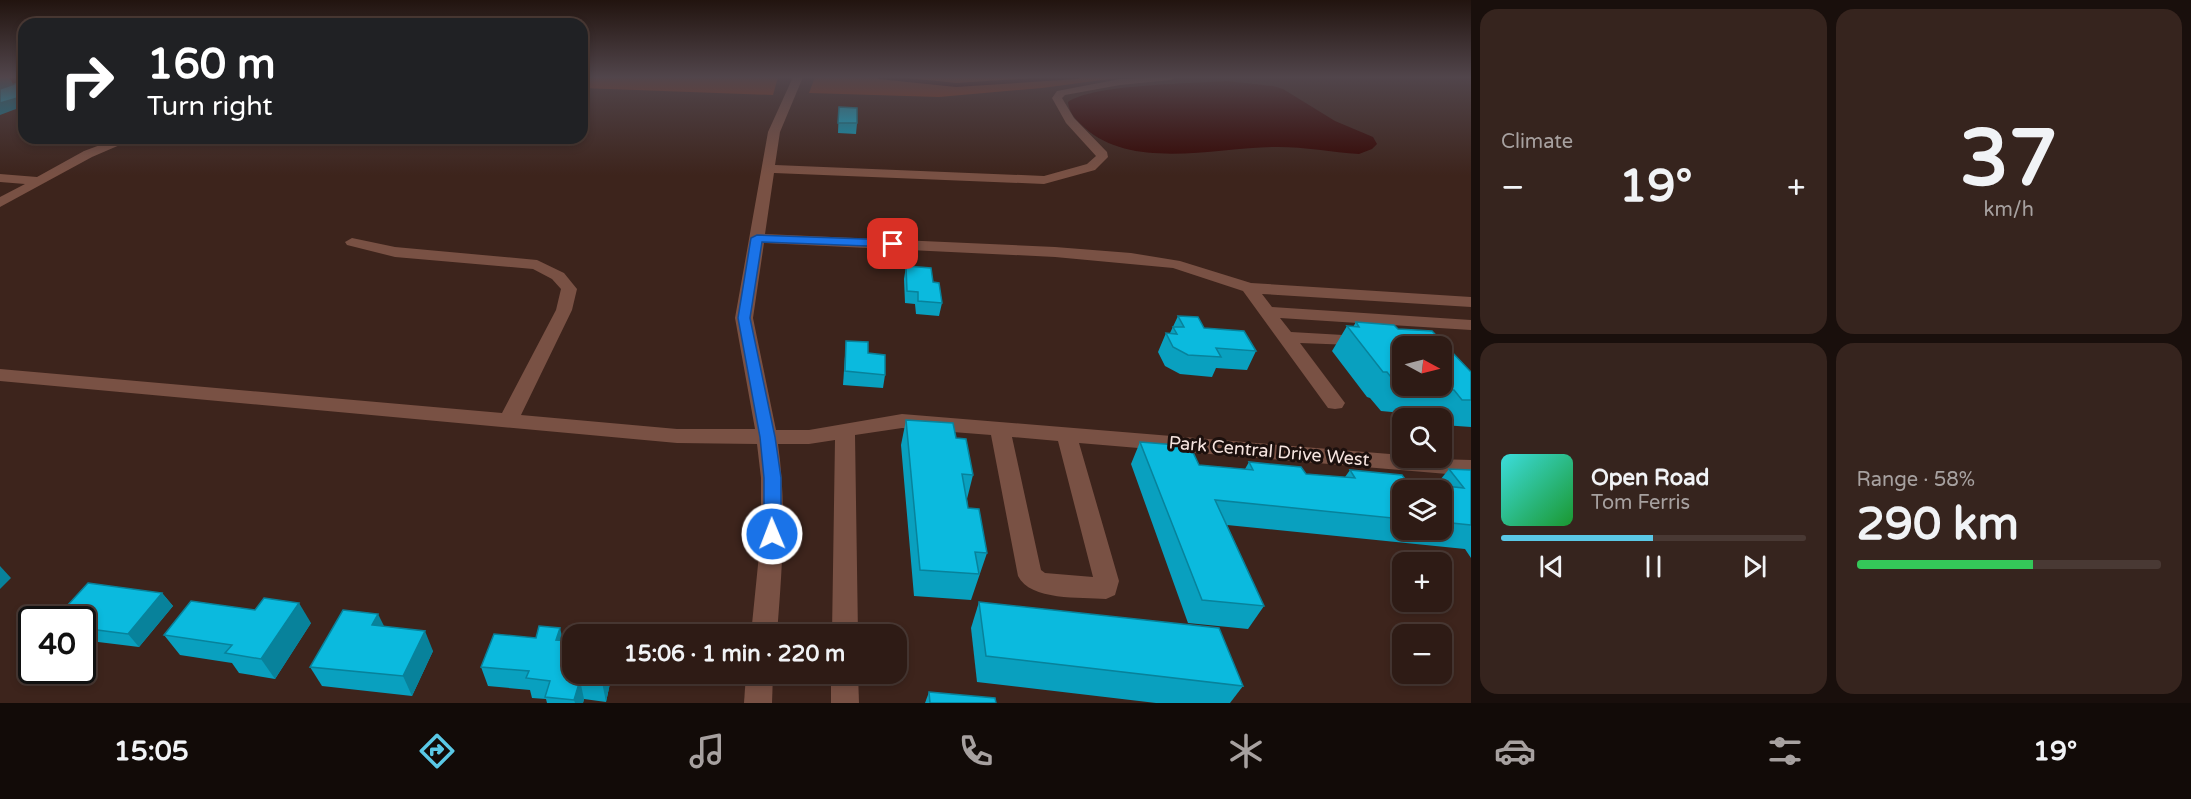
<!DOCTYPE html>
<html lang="en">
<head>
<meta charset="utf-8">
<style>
  body { margin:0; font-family:"Varela Round",sans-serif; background:#36241e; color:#f1f3f6; height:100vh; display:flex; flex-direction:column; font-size:22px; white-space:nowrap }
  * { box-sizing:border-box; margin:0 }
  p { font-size:20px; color:#a7a1a0 }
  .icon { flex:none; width:33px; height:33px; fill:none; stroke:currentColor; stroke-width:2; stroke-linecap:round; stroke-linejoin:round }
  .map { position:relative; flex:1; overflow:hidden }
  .side { display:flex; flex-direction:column; gap:9px; padding:9px; background:#190f0c; width:720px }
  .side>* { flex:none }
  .top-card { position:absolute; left:18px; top:18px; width:570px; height:126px; border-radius:18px; box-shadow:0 3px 9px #0003,0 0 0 2px #493934; background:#202124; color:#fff; overflow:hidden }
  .needle { width:39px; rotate:97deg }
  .controls { position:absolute; left:1392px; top:336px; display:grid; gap:12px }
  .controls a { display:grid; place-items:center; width:60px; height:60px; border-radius:12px; background:#2e1b15; box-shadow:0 3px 9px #0003,0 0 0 2px #493934; font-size:30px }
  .speed { position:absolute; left:18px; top:606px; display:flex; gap:12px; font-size:30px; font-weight:700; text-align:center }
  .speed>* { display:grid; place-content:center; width:78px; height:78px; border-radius:50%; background:#2e1b15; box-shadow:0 3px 9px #0003,0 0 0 2px #493934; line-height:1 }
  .speed .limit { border:3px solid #111; border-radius:9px; background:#fff; color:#111 }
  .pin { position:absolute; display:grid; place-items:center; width:51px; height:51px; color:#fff; margin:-26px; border-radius:12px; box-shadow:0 3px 9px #0006 }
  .me { position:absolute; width:66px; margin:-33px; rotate:359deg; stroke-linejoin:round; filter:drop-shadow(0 0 4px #0008) }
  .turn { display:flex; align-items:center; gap:21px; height:126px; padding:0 30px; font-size:27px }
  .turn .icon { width:78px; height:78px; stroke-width:2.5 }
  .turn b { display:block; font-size:42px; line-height:51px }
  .big { font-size:45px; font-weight:700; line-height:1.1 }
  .side .tile { flex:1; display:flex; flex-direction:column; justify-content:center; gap:9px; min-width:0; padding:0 21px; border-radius:18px; background:#36241e }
  .side .dial { align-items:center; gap:0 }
  .dial b { font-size:78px; line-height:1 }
  .song { display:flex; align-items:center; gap:18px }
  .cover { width:72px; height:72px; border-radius:9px; background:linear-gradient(135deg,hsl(180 70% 55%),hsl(130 70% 35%)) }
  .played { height:6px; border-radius:3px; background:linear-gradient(90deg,#5ac8e6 50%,#493934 50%) }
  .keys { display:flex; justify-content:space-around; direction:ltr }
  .heat { display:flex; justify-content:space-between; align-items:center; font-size:33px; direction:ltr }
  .charge { height:9px; border-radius:4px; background:linear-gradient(90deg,#34c759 58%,#493934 0) }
  .side .tiles { flex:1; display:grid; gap:9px; grid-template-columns:repeat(2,1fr) }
  .trip { position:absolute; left:562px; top:624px; width:345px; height:60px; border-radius:18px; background:#2e1b15; box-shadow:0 3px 9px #0003,0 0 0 2px #493934; font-weight:700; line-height:60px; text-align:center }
  .tabs { display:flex; height:96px; justify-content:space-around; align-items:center; background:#120b08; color:#a7a1a0 }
  .tabs .icon { width:42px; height:42px }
  .tabs .current { color:#5ac8e6 }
  .tabs b { font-size:27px; color:#f1f3f6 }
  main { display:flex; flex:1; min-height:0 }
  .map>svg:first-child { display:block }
  .forest { fill:#8c3213 }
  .water { fill:#330400 }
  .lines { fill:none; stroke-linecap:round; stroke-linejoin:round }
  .stream { stroke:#330400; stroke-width:4 }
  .minor { fill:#795144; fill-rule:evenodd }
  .wall { fill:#09a0bf; fill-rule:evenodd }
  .shaded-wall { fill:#08829b }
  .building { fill:#0bbade; stroke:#08829b; stroke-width:1.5; fill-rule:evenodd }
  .route { fill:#1a73e8; stroke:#114b97; stroke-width:1.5 }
  .labels { text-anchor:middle; stroke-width:6; stroke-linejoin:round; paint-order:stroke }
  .street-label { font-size:18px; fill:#f7e5e0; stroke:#1c100d }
</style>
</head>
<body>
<main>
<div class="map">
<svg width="1471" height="703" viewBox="0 0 1471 703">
  <rect width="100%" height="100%" fill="#3d241c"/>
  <g class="forest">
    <polygon points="582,77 778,77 773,95 582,88"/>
    <polygon points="815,77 1124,77 1042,88 939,97 809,93"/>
  </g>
  <path class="water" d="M1226 81 1273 86 1283 89 1335 121 1373 137 1377 144 1372 149 1359 154C1330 152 1300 146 1272 147 1215 148 1132 170 1085 128 1076 120 1069 113 1068 102 1094 84 1190 84 1226 81Z"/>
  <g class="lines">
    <polyline class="stream" points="879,77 956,85 1078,77"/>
    <g class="minor">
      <path d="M793 77H803L780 132 775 165 1044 176 1087 164 1096 156 1066 123 1052 98 1057 91 1120 79 1176 77 1171 80 1120 85 1065 95 1062 98 1074 118 1107 152 1108 157 1095 170 1044 184 774 173 765 234 1055 247 1131 253 1180 261 1251 283 1471 297V307L1262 294 1272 307 1471 320V330L1375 324 1381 342 1378 346 1300 343 1345 403 1342 408 1335 409 1328 408 1243 291 1173 268 1055 257 764 243 753 318 776 430H809L902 414 1402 455V458L1471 460V476L1079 443 1119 581 1115 595 1106 599C1081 597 1030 601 1018 576L991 435 902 428 855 435 858 634H832L835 440 809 444H778C787 508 782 570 777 634H751L761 535V478L757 444 677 443 0 381V369L502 413 556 310 561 289 552 279 533 269 395 257 347 245 345 242 352 238 395 247 537 260 564 273 577 289 572 310 521 415 677 429H755L735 318 768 132ZM1280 318 1358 323 1361 336 1291 332ZM1012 437 1058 441 1093 577 1045 573 1041 570Z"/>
      <polygon points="119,138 136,138 92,157 0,207 0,197 25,184 0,182 0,174 37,177 84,151"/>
      <polygon points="746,674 773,674 772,703 744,703"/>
      <polygon points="831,674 858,674 859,703 831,703"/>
    </g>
  </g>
  <g class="wall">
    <polygon points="839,107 857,123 856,134 838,133"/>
    <polygon points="906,266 933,282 942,303 939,316 916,314 915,304 905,303 904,279"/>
    <polygon points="1178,316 1256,351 1247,370 1216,368 1212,377 1180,374 1165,366 1158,352 1166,333 1170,333"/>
    <polygon points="1356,322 1398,329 1471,372 1471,427 1443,425 1442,424 1442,418 1437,418 1435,416 1381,411 1370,398 1367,397 1332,351 1347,326 1353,327"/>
    <polygon points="846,341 868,353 885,375 883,388 843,385"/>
    <polygon points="906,420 956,438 973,475 967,499 968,508 987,553 971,600 914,596 901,445"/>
    <path d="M1140 442 1199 465 1245 469 1249 462 1306 474 1345 477 1350 470 1407 482 1436 485 1449 469 1471 470V558L1465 549 1227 525 1264 606 1248 629 1188 623 1131 464ZM1402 490H1442V530H1402Z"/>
    <polygon points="162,593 173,606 139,647 90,641 82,633 82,620 57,620 56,618"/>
    <polygon points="979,602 1243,686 1230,703 1156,703 977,682 971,628"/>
    <polygon points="311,623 275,679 239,673 232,663 180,655 164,635"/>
    <polygon points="384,626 433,651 412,696 322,686 310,667"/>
    <polygon points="563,640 573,674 612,674 606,702 584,699 583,703 547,703 546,699 532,698 530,690 488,686 481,667"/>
    <polygon points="929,692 996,703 925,703"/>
  </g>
  <g class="shaded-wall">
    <polygon points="3,77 9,77 13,84 0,90 0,78"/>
    <polygon points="24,96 24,106 0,115 0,103"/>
    <polygon points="0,566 11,578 0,589"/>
    <polygon points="162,593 173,606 139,647 128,634"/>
    <polygon points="299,603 311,623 275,679 261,659"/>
    <polygon points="378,614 388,634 372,625"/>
    <polygon points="560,628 565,648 556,640"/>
    <polygon points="425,631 433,651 412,696 403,676"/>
    <polygon points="604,674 612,674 606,702 602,682"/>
    <polygon points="580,680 584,699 583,703 575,703 574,700"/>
  </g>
  <g class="building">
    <polygon points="21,77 24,77 24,96 0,103 0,89 20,82"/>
    <polygon points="839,107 857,108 857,123 838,123"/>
    <polygon points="906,266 931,268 933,282 939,283 942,303 918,301 918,292 907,291"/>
    <polygon points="1178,316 1198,317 1204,328 1244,331 1256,351 1216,348 1221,357 1188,355 1173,347 1166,333 1177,334 1173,327 1184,327"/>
    <path d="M1356 322 1394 325 1398 329 1432 331 1471 372V400H1462L1454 390 1398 386 1387 372H1383L1347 326 1359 327ZM1402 346H1442V386H1402Z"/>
    <polygon points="846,341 868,342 868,353 885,355 885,375 845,371"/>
    <polygon points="906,420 953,423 956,438 966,439 973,475 962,474 968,508 979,509 987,553 975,552 979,574 920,570"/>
    <polygon points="1140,442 1190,446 1199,465 1253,470 1249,462 1301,467 1306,474 1355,478 1350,470 1402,475 1407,482 1464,488 1449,469 1471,470 1471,525 1442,522 1442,490 1402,490 1402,519 1215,500 1264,606 1202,600"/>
    <polygon points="88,583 162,593 128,634 82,628 82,620 69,620 56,618"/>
    <polygon points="264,598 299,603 261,659 225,653 232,645 164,635 191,601 255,610"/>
    <polygon points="979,602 1219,628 1243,686 986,656"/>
    <polygon points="343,610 378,614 372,625 425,631 403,676 310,667"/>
    <polygon points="539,626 560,628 556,640 573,641 573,674 604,674 602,682 580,680 574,700 545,697 550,681 526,678 529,671 481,667 494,634 536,638"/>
    <polygon points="929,692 995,698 996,703 930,703"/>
  </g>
  <linearGradient id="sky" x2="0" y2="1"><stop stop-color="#22140f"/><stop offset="0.44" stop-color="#51454b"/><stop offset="1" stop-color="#51454b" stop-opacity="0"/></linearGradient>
  <rect width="1471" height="175" fill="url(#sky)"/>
  <polygon class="route" points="757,235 893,240 899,244 893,247 762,242 750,318 775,437 781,478 781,534 779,539 772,541 766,539 764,534 764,478 760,437 738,318 751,238"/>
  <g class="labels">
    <g class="street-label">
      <text transform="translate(1269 451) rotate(5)" y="6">Park Central Drive West</text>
    </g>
  </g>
</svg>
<div class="controls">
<a><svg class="needle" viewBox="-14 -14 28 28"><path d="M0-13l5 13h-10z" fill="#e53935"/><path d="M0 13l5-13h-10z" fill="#a7a1a0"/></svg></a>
<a><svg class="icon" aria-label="search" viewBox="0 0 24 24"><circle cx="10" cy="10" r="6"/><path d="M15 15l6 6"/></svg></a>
<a><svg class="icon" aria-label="layers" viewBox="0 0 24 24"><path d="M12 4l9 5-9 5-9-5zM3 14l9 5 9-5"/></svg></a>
<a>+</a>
<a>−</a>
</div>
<div class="speed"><div class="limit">40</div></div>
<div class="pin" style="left:893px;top:244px;background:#d93025"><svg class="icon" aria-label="arrive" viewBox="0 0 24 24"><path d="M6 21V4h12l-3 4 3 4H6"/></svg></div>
<svg class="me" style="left:772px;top:534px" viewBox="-20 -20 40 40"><circle r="17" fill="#1a73e8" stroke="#fff" stroke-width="3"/><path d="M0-11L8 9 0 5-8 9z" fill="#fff"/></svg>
<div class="trip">15:06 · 1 min · 220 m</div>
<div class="top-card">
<div class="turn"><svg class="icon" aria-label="right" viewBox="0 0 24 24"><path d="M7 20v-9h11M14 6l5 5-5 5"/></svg><div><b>160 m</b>Turn right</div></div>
</div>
</div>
<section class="side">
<div class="tiles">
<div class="tile"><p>Climate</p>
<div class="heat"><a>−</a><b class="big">19°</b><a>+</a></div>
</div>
<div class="tile dial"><b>37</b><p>km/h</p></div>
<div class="tile">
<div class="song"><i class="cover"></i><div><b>Open Road</b><p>Tom Ferris</p></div></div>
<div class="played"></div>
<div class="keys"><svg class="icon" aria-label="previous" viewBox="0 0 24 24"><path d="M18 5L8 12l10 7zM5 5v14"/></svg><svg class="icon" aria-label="pause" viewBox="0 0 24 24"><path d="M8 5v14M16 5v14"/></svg><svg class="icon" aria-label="next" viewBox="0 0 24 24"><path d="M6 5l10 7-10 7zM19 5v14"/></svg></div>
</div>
<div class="tile"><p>Range · 58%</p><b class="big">290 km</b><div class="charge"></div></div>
</div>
</section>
</main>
<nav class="tabs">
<b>15:05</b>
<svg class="icon current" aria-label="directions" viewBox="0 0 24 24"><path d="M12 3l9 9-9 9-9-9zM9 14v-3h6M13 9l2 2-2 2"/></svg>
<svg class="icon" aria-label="music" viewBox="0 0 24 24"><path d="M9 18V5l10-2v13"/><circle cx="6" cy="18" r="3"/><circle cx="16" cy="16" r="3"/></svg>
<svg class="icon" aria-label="phone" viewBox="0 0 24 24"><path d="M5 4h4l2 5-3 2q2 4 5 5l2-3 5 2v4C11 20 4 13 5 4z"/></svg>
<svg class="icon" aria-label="climate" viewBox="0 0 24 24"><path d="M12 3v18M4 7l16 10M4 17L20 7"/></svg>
<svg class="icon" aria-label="car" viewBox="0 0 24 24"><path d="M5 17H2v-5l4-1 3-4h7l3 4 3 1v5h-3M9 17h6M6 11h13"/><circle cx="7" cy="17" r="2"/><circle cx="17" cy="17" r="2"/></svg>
<svg class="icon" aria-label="filters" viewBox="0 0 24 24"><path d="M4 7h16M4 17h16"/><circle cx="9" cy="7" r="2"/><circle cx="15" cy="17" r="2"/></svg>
<b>19°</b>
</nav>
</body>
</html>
